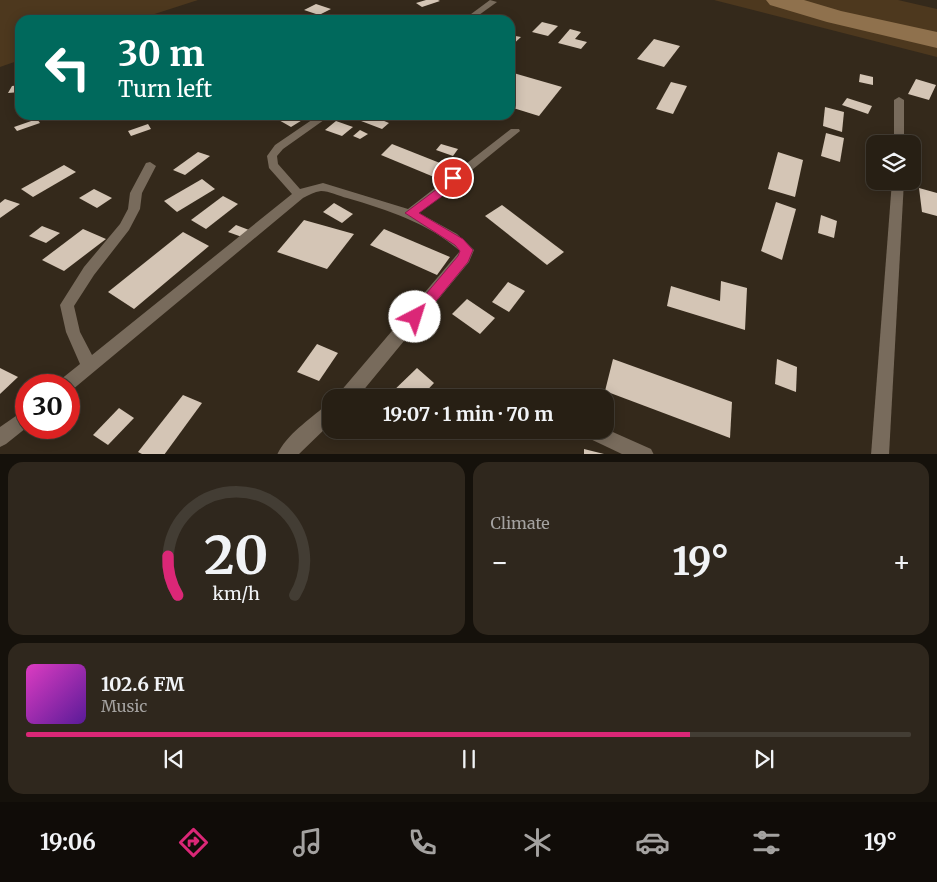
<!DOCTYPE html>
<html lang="en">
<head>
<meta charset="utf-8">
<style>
  body { margin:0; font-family:Merriweather,serif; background:#2f271d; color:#f1f3f6; height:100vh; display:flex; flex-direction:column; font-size:19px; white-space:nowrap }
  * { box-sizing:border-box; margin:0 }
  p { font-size:16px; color:#a4a2a0 }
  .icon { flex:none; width:28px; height:28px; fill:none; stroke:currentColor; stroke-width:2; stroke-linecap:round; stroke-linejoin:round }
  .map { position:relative; height:454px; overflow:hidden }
  .drawer { display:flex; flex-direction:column; gap:8px; padding:8px; background:#15110b; flex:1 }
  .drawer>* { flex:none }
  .guide { position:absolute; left:15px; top:15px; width:500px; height:105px; border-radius:15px; box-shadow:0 2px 12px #0003,0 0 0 1px #433d34; background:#00695c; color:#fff; overflow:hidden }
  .buttons { position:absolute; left:866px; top:135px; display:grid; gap:10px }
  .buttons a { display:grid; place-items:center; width:55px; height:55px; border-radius:10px; background:#271f14; box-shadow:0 2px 12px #0003,0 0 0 1px #433d34; font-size:25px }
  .speed { position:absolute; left:15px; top:374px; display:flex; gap:10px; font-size:25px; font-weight:700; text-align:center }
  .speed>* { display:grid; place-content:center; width:65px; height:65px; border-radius:50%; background:#271f14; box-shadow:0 2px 12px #0003,0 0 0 1px #433d34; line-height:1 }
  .speed .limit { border:8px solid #d22; background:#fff; color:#111 }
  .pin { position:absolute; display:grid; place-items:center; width:42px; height:42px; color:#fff; margin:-21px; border:2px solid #fff; border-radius:50%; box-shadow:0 1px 5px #0007 }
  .me { position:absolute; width:55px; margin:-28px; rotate:40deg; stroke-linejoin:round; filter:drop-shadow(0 0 4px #0008) }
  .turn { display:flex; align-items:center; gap:18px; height:105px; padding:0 20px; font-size:22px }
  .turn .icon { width:65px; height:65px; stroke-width:2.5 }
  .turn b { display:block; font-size:35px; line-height:42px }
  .big { font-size:38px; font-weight:700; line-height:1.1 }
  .drawer .card { flex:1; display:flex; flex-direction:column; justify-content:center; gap:8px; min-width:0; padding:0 18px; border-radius:15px; background:#2f271d }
  .drawer .dial { align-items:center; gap:0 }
  .dial svg { height:130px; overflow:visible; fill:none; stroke:#433d34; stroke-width:7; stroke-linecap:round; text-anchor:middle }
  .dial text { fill:#f1f3f6; stroke:none }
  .song { display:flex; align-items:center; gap:15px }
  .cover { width:60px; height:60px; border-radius:8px; background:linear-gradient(135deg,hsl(310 70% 55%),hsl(270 70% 35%)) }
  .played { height:5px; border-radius:2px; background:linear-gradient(90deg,#db2777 75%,#433d34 75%) }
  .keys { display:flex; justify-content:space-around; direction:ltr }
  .heat { display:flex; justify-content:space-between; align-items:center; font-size:28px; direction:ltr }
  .drawer .tiles { flex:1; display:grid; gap:8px; grid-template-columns:1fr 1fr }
  .card:last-child { grid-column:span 2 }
  .trip { position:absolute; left:322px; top:389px; width:292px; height:50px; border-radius:15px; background:#271f14; box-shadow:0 2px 12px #0003,0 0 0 1px #433d34; font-weight:700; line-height:50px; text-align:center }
  .menu { display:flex; height:80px; justify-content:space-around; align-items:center; background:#100c08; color:#a4a2a0 }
  .menu .icon { width:35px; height:35px }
  .menu .on { color:#db2777 }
  .menu b { font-size:22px; color:#f1f3f6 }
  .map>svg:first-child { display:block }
  .green { fill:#4d381e }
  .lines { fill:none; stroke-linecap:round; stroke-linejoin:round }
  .river { fill:#8f714d; fill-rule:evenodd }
  .building { fill:#d4c5b5 }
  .minor { fill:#786b5c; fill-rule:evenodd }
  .route { fill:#db2777; stroke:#8e194d }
</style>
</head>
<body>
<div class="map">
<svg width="937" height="455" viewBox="0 0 937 455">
  <rect width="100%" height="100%" fill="#34291b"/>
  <g class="green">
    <polygon points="0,0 198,0 136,20 20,20 20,60 0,67"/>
    <polygon points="714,0 898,0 937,9 937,57"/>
  </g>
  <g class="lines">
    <polygon class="river" points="766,0 804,0 841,11 937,32 937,48 827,22 770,5"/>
  </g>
  <g class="building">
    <polygon points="426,0 438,0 440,1 422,7 416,3"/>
    <polygon points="316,4 331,9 319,15 304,10"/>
    <polygon points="542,22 558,26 548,36 532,32"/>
    <polygon points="570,29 581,32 575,39 587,42 581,49 558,43"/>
    <polygon points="510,35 521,37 510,47"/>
    <polygon points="654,39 680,46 664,67 637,59"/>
    <polygon points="510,72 562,87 539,116 510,107"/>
    <polygon points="860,74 873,77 873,85 859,82"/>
    <polygon points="916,79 936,85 929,100 908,94"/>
    <polygon points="671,82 687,86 673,114 656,109"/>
    <polygon points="20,85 20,92 8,93 12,86"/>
    <polygon points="847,98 872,106 868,114 842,105"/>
    <polygon points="825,107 844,112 842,132 823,126"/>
    <polygon points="252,115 269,115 258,121 249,116"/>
    <polygon points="270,115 296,115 304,119 291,127"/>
    <polygon points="349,115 381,115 377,118 389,123 382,129 348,116"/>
    <polygon points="37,119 40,123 17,131 14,127"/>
    <polygon points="336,121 353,127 342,136 325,130"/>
    <polygon points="148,124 151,129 131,136 128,131"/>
    <polygon points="360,130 368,134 360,139 353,136"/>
    <polygon points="826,133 844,138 840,162 821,156"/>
    <polygon points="392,144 445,165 434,177 381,155"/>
    <polygon points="441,144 458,149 453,156 436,150"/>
    <polygon points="198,152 210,156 185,175 173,170"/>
    <polygon points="778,152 803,160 795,197 768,189"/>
    <polygon points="64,165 76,172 33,197 21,189"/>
    <polygon points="202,179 215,189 177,212 164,201"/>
    <polygon points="919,188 937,193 937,216 922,212"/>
    <polygon points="94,189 112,198 97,208 79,198"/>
    <polygon points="223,196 238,204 206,229 191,220"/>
    <polygon points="5,199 20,204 0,218 0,203"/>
    <polygon points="776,202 796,209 782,260 761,251"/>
    <polygon points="334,203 353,214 342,223 323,212"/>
    <polygon points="502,205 564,252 547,265 485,216"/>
    <polygon points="821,215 837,221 834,238 818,233"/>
    <polygon points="304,220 354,234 327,269 277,252"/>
    <polygon points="236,225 249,230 242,237 228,232"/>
    <polygon points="42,226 60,233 46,243 29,236"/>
    <polygon points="83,229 106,239 64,271 42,260"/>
    <polygon points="384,229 450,257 437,275 370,245"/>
    <polygon points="183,232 209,246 134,309 108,292"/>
    <polygon points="721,281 747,288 745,330 667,306 671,286 720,301"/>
    <polygon points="508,282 525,291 509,312 492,302"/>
    <polygon points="467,299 495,318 480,334 452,314"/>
    <polygon points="317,344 338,353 319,381 297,372"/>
    <polygon points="613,359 732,402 730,438 605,391"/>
    <polygon points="777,359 797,367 796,392 775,384"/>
    <polygon points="0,368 18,377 0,394"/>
    <polygon points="417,368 434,383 420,398 388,396"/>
    <polygon points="183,395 202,403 164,455 144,455 138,452"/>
    <polygon points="119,408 134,418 108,445 93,435"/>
    <polygon points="584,449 604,454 604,455 584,455"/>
  </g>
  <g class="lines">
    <g class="minor">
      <polygon points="490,0 497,2 472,20 463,20"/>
      <polygon points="899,97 904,100 904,144 894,144 894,100"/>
      <path d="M319 115H331L283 149 277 156 278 164 300 189 323 183 408 209 511 129H519L520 131 419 213 457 234 474 250 469 262 357 398H338L340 392 460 251C428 223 388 210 347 198 339 196 329 191 321 191 314 192 309 195 303 198L72 390 69 392V385H58L60 380 80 364 66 332 60 305 84 267 120 224 128 209 130 193 146 163 150 162 156 166 142 193 140 209 129 230 94 275 74 306 80 332 92 355 292 194 269 168 267 156 275 145Z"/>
      <polygon points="892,181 904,181 889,455 871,455"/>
      <path d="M331 404V423L298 455H277C286 435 309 420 325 406Z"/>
      <polygon points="26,409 26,428 6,444 0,447 0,427"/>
      <polygon points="606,429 651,449 654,455 624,455 584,436 581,430"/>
    </g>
  </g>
  <polygon class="route" points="453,175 458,178 445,194 419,213 463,239 473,250 468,262 420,321 415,323 410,321 408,317 410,313 458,256 460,251 455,245 405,213 437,189 449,176"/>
</svg>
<div class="buttons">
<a><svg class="icon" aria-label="layers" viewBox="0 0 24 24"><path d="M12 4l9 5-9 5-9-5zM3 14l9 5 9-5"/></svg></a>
</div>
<div class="speed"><div class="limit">30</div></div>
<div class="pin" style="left:453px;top:178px;background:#d93025"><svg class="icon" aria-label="arrive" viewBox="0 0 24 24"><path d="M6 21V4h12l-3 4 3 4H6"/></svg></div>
<svg class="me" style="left:415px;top:317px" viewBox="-20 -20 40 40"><circle r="19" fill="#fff"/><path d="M0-13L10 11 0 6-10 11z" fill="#db2777"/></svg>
<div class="trip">19:07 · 1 min · 70 m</div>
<div class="guide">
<div class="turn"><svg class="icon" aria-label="left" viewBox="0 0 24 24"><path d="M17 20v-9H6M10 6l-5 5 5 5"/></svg><div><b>30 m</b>Turn left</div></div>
</div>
</div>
<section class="drawer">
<div class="tiles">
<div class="card dial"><svg viewBox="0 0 100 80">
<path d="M14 69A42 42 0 1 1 86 69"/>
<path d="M14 69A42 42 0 0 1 8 45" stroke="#db2777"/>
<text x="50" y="56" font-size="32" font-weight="700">20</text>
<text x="50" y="72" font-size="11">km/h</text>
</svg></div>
<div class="card"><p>Climate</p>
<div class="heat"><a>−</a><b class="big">19°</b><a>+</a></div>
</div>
<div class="card">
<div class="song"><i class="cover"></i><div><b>102.6 FM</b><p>Music</p></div></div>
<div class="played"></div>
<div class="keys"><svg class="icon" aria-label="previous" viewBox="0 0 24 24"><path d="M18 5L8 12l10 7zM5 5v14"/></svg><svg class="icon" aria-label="pause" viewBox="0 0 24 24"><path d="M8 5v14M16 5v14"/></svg><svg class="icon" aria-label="next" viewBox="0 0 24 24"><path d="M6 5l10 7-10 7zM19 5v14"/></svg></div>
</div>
</div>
</section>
<nav class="menu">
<b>19:06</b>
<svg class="icon on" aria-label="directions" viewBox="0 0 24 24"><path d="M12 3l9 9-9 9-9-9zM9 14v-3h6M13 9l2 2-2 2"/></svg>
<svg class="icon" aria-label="music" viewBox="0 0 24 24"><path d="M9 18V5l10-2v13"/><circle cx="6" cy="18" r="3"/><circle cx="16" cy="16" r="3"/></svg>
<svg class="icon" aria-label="phone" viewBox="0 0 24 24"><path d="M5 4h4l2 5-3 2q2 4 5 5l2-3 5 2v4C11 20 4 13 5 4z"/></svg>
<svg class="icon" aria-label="climate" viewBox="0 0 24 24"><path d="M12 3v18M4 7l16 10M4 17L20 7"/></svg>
<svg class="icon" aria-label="car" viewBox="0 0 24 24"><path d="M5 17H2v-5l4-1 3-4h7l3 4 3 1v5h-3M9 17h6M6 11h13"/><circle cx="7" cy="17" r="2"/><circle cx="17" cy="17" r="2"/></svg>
<svg class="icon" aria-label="filters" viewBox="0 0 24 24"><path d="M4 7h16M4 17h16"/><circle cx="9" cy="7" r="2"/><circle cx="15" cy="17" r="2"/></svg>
<b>19°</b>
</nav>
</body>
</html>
